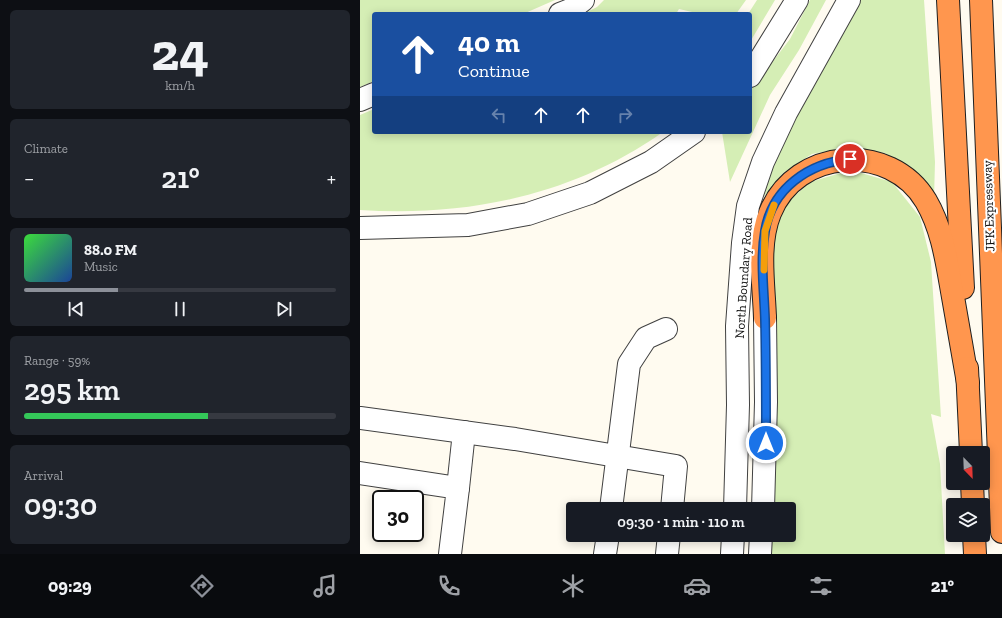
<!DOCTYPE html>
<html lang="en">
<head>
<meta charset="utf-8">
<style>
  body { margin:0; font-family:"Zilla Slab",serif; background:#20242c; color:#f1f3f6; height:100vh; display:flex; flex-direction:column; font-size:15px; white-space:nowrap }
  * { box-sizing:border-box; margin:0 }
  p { font-size:13px; color:#9ea1a6 }
  .icon { flex:none; width:22px; height:22px; fill:none; stroke:currentColor; stroke-width:2; stroke-linecap:round; stroke-linejoin:round }
  .map { position:relative; flex:1; overflow:hidden }
  .side { display:flex; flex-direction:column; gap:10px; padding:10px; background:#0d0f14; width:360px }
  .side>* { flex:none }
  .top-card { position:absolute; left:12px; top:12px; width:380px; height:122px; border-radius:4px; box-shadow:0 2px 10px #0003; background:#1a4fa0; color:#fff; overflow:hidden }
  .needle { width:26px; rotate:157deg }
  .controls { position:absolute; left:586px; top:446px; display:grid; gap:8px }
  .controls a { display:grid; place-items:center; width:44px; height:44px; border-radius:4px; background:#171b24; box-shadow:0 2px 10px #0003; font-size:20px }
  .speed { position:absolute; left:12px; top:490px; display:flex; gap:8px; font-size:20px; font-weight:700; text-align:center }
  .speed>* { display:grid; place-content:center; width:52px; height:52px; border-radius:50%; background:#171b24; box-shadow:0 2px 10px #0003; line-height:1 }
  .speed .limit { border:2px solid #111; border-radius:6px; background:#fff; color:#111 }
  .pin { position:absolute; display:grid; place-items:center; width:34px; height:34px; color:#fff; margin:-17px; border:2px solid #fff; border-radius:50%; box-shadow:0 1px 4px #0007 }
  .me { position:absolute; width:44px; margin:-22px; rotate:0deg; stroke-linejoin:round; filter:drop-shadow(0 0 3px #0008) }
  .turn { display:flex; align-items:center; gap:14px; height:84px; padding:0 20px; font-size:18px }
  .turn .icon { width:52px; height:52px; stroke-width:2.5 }
  .turn b { display:block; font-size:28px; line-height:34px }
  .lanes { display:flex; align-items:center; height:38px; padding:0 20px; background:#0003; justify-content:center; gap:20px; direction:ltr }
  .lanes .off { opacity:.35 }
  .big { font-size:30px; font-weight:600; line-height:1.1 }
  .side .tile { flex:1; display:flex; flex-direction:column; justify-content:center; gap:6px; min-width:0; padding:0 14px; border-radius:6px; background:#20242c }
  .side .dial { align-items:center; gap:0 }
  .dial b { font-size:52px; line-height:1 }
  .song { display:flex; align-items:center; gap:12px }
  .cover { width:48px; height:48px; border-radius:6px; background:linear-gradient(135deg,hsl(120 70% 55%),hsl(220 70% 35%)) }
  .played { height:4px; border-radius:2px; background:linear-gradient(90deg,#8c9099 30%,#363941 30%) }
  .keys { display:flex; justify-content:space-around; direction:ltr }
  .heat { display:flex; justify-content:space-between; align-items:center; font-size:22px; direction:ltr }
  .charge { height:6px; border-radius:3px; background:linear-gradient(90deg,#34c759 59%,#363941 0) }
  .trip { position:absolute; left:206px; top:502px; width:230px; height:40px; border-radius:4px; background:#171b24; box-shadow:0 2px 10px #0003; font-weight:600; line-height:40px; text-align:center }
  .tab-bar { display:flex; height:64px; justify-content:space-around; align-items:center; background:#090b0e; color:#9ea1a6 }
  .tab-bar .icon { width:28px; height:28px }
  .tab-bar .current { color:#8c9099 }
  .tab-bar b { font-size:18px; color:#f1f3f6 }
  main { display:flex; flex:1; min-height:0 }
  .map>svg:first-child { display:block }
  .green { fill:#d5eeb5 }
  .lines { fill:none; stroke-linecap:round; stroke-linejoin:round }
  .minor-casing { stroke:#414141; stroke-width:24 }
  .highway-casing { stroke:#1f1f1f; stroke-width:24 }
  .minor { stroke:#fff; stroke-width:22 }
  .highway { stroke:#ff964e; stroke-width:22 }
  .route-casing { stroke:#114b97; stroke-width:10 }
  .route { stroke:#1a73e8; stroke-width:7 }
  .slow { stroke:#f59e0b; stroke-width:7 }
  .labels { text-anchor:middle; stroke-width:4; stroke-linejoin:round; paint-order:stroke }
  .street-label { font-size:13px; fill:#0e0e0e; stroke:#fff }
</style>
</head>
<body>
<main>
<section class="side">
<div class="tile dial"><b>24</b><p>km/h</p></div>
<div class="tile"><p>Climate</p>
<div class="heat"><a>−</a><b class="big">21°</b><a>+</a></div>
</div>
<div class="tile">
<div class="song"><i class="cover"></i><div><b>88.0 FM</b><p>Music</p></div></div>
<div class="played"></div>
<div class="keys"><svg class="icon" aria-label="previous" viewBox="0 0 24 24"><path d="M18 5L8 12l10 7zM5 5v14"/></svg><svg class="icon" aria-label="pause" viewBox="0 0 24 24"><path d="M8 5v14M16 5v14"/></svg><svg class="icon" aria-label="next" viewBox="0 0 24 24"><path d="M6 5l10 7-10 7zM19 5v14"/></svg></div>
</div>
<div class="tile"><p>Range · 59%</p><b class="big">295 km</b><div class="charge"></div></div>
<div class="tile"><p>Arrival</p><b class="big">09:30</b></div>
</section>
<div class="map">
<svg width="642" height="554" viewBox="0 0 642 554">
  <rect width="100%" height="100%" fill="#fffbf0"/>
  <g class="green">
    <polygon points="0,0 195,0 163,14 14,14 14,81 0,87"/>
    <polygon points="244,0 386,0 376,14 341,14 319,9 316,14 223,14 237,7"/>
    <polygon points="397,0 415,0 390,42 390,14 388,14"/>
    <polygon points="450,0 466,0 439,50 410,95 370,182 362,132 390,132 390,91 430,39"/>
    <polygon points="492,0 564,0 575,162 574,199 559,177 525,153 489,147 452,154 423,173 401,200 407,162"/>
    <path d="M14 109V132H303C214 195 108 217 0 210V115Z"/>
    <polygon points="491,170 532,182 560,217 571,262 581,417 571,414 580,464 585,554 406,554 407,535 429,535 429,509 408,509 411,236 426,204 450,182"/>
  </g>
  <g class="lines">
    <defs>
      <g id="minor">
        <polyline points="200,14 210,10 223,0"/>
        <polyline points="390,76 437,0"/>
        <polyline points="0,100 14,94"/>
        <polyline points="0,228 108,225 168,214 230,193 291,162 334,132"/>
        <polyline points="0,418 155,439 316,466 312,509"/>
        <polyline points="0,473 98,488 90,554"/>
        <polyline points="98,488 104,432"/>
        <polyline points="251,509 269,364 286,338 306,329"/>
        <polyline points="375,509 378,405 377,326 383,243 388,206 403,162 426,113 489,0"/>
        <polyline points="403,509 406,402 405,318"/>
        <polyline points="245,554 248,535"/>
        <polyline points="307,554 309,535"/>
        <polyline points="372,554 373,535"/>
        <polyline points="400,554 401,535"/>
      </g>
      <g id="highway">
        <polyline points="588,0 603,288"/>
        <polyline points="621,0 642,532"/>
        <path d="M405 318C404 285 397 245 410 213 436 148 530 141 566 201 583 230 587 264 593 297 598 325 603 354 608 383"/>
        <polyline points="607,368 611,453"/>
        <polyline points="612,483 613,505"/>
        <polyline points="614,535 615,554"/>
      </g>
    </defs>
    <use href="#minor" class="minor-casing"/>
    <use href="#highway" class="highway-casing"/>
    <use href="#minor" class="minor"/>
    <use href="#highway" class="highway"/>
  </g>
  <g class="lines">
    <defs>
      <path id="route" d="M406 443C406 402 406 360 405 319 404 290 400 259 405 231 412 188 449 163 490 159"/>
    </defs>
    <use href="#route" class="route-casing"/>
    <use href="#route" class="route"/>
    <polyline class="slow" points="404,270 405,231 414,205"/>
  </g>
  <g class="labels">
    <g class="street-label">
      <text transform="translate(628 206) rotate(-92)" y="5">JFK Expressway</text>
      <text transform="translate(383 278) rotate(-86)" y="5">North Boundary Road</text>
    </g>
  </g>
</svg>
<div class="controls">
<a><svg class="needle" viewBox="-14 -14 28 28"><path d="M0-13l5 13h-10z" fill="#e53935"/><path d="M0 13l5-13h-10z" fill="#9ea1a6"/></svg></a>
<a><svg class="icon" aria-label="layers" viewBox="0 0 24 24"><path d="M12 4l9 5-9 5-9-5zM3 14l9 5 9-5"/></svg></a>
</div>
<div class="speed"><div class="limit">30</div></div>
<div class="pin" style="left:490px;top:159px;background:#d93025"><svg class="icon" aria-label="arrive" viewBox="0 0 24 24"><path d="M6 21V4h12l-3 4 3 4H6"/></svg></div>
<svg class="me" style="left:406px;top:443px" viewBox="-20 -20 40 40"><circle r="17" fill="#1a73e8" stroke="#fff" stroke-width="3"/><path d="M0-11L8 9 0 5-8 9z" fill="#fff"/></svg>
<div class="trip">09:30 · 1 min · 110 m</div>
<div class="top-card">
<div class="turn"><svg class="icon" aria-label="ahead" viewBox="0 0 24 24"><path d="M12 20V5M6 11l6-6 6 6"/></svg><div><b>40 m</b>Continue</div></div>
<div class="lanes"><svg class="icon off" aria-label="left" viewBox="0 0 24 24"><path d="M17 20v-9H6M10 6l-5 5 5 5"/></svg><svg class="icon" aria-label="ahead" viewBox="0 0 24 24"><path d="M12 20V5M6 11l6-6 6 6"/></svg><svg class="icon" aria-label="ahead" viewBox="0 0 24 24"><path d="M12 20V5M6 11l6-6 6 6"/></svg><svg class="icon off" aria-label="right" viewBox="0 0 24 24"><path d="M7 20v-9h11M14 6l5 5-5 5"/></svg></div>
</div>
</div>
</main>
<nav class="tab-bar">
<b>09:29</b>
<svg class="icon current" aria-label="directions" viewBox="0 0 24 24"><path d="M12 3l9 9-9 9-9-9zM9 14v-3h6M13 9l2 2-2 2"/></svg>
<svg class="icon" aria-label="music" viewBox="0 0 24 24"><path d="M9 18V5l10-2v13"/><circle cx="6" cy="18" r="3"/><circle cx="16" cy="16" r="3"/></svg>
<svg class="icon" aria-label="phone" viewBox="0 0 24 24"><path d="M5 4h4l2 5-3 2q2 4 5 5l2-3 5 2v4C11 20 4 13 5 4z"/></svg>
<svg class="icon" aria-label="climate" viewBox="0 0 24 24"><path d="M12 3v18M4 7l16 10M4 17L20 7"/></svg>
<svg class="icon" aria-label="car" viewBox="0 0 24 24"><path d="M5 17H2v-5l4-1 3-4h7l3 4 3 1v5h-3M9 17h6M6 11h13"/><circle cx="7" cy="17" r="2"/><circle cx="17" cy="17" r="2"/></svg>
<svg class="icon" aria-label="filters" viewBox="0 0 24 24"><path d="M4 7h16M4 17h16"/><circle cx="9" cy="7" r="2"/><circle cx="15" cy="17" r="2"/></svg>
<b>21°</b>
</nav>
</body>
</html>
